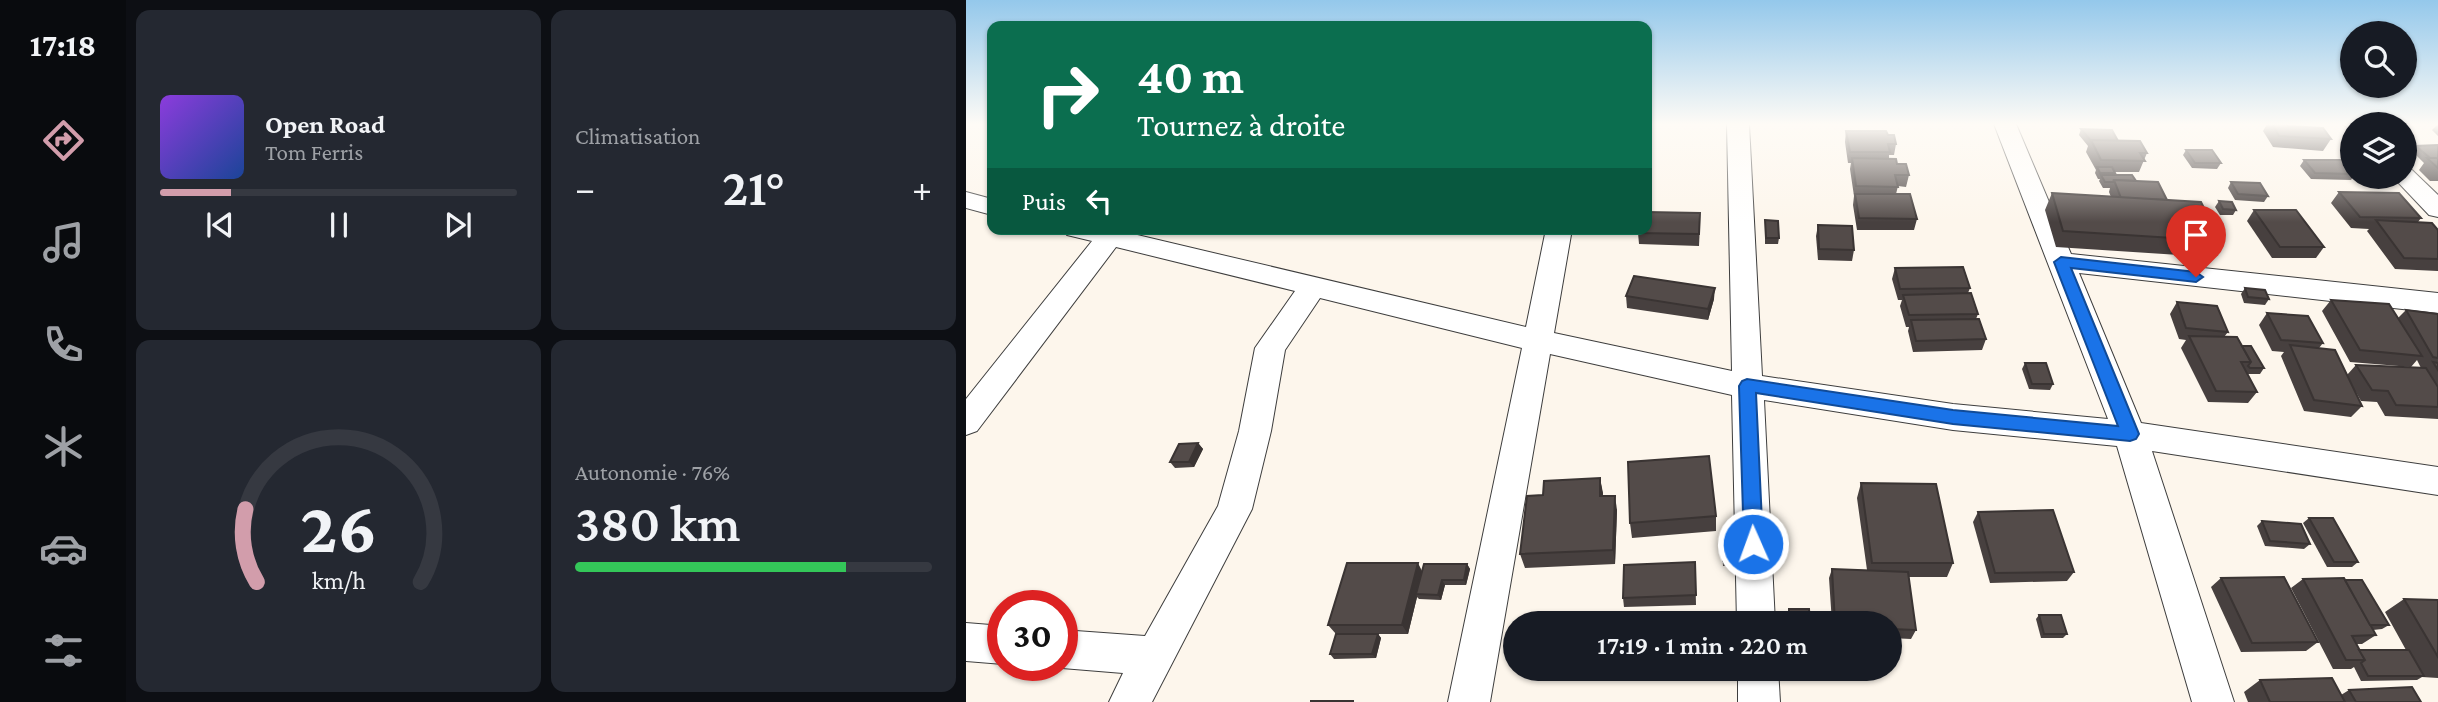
<!DOCTYPE html>
<html lang="fr">
<head>
<meta charset="utf-8">
<style>
  body { margin:0; font-family:"Crimson Pro",serif; background:#242831; color:#f1f3f6; height:100vh; display:flex; flex-direction:column; font-size:26px; white-space:nowrap }
  * { box-sizing:border-box; margin:0 }
  p { font-size:23px; color:#9ea1a6 }
  .icon { flex:none; width:38px; height:38px; fill:none; stroke:currentColor; stroke-width:2; stroke-linecap:round; stroke-linejoin:round }
  .map { position:relative; flex:1; overflow:hidden }
  .sheet { display:flex; flex-direction:column; gap:10px; padding:10px; background:#0d0f14; width:840px }
  .sheet>* { flex:none }
  .top-card { position:absolute; left:21px; top:21px; width:665px; height:214px; border-radius:14px; box-shadow:0 2px 5px #0004; background:#0b6e4f; color:#fff; overflow:hidden }
  .controls { position:absolute; left:1374px; top:21px; display:grid; gap:14px }
  .controls a { display:grid; place-items:center; width:77px; height:77px; border-radius:50%; background:#171b24; box-shadow:0 2px 5px #0004; font-size:35px }
  .speed { position:absolute; left:21px; top:590px; display:flex; gap:14px; font-size:35px; font-weight:700; text-align:center }
  .speed>* { display:grid; place-content:center; width:91px; height:91px; border-radius:50%; background:#171b24; box-shadow:0 2px 5px #0004; line-height:1 }
  .speed .limit { border:10px solid #d22; background:#fff; color:#111 }
  .pin { position:absolute; display:grid; place-items:center; width:60px; height:60px; color:#fff; margin:-72px -30px; border-radius:50% 50% 50% 0; rotate:-45deg; box-shadow:0 0 7px #0007 }
  .pin .icon { rotate:45deg }
  .me { position:absolute; width:77px; margin:-38px; rotate:358deg; stroke-linejoin:round; filter:drop-shadow(0 0 5px #0008) }
  .turn { display:flex; align-items:center; gap:24px; height:147px; padding:0 35px; font-size:32px }
  .turn .icon { width:91px; height:91px; stroke-width:2.5 }
  .turn b { display:block; font-size:49px; line-height:60px }
  .then { display:flex; align-items:center; height:66px; padding:0 35px; background:#0003; gap:14px; font-size:26px }
  .big { font-size:52px; font-weight:600; line-height:1.1 }
  .sheet .card { flex:1; display:flex; flex-direction:column; justify-content:center; gap:10px; min-width:0; padding:0 24px; border-radius:14px; background:#242831 }
  .sheet .dial { align-items:center; gap:0 }
  .dial svg { height:182px; overflow:visible; fill:none; stroke:#363941; stroke-width:7; stroke-linecap:round; text-anchor:middle }
  .dial text { fill:#f1f3f6; stroke:none }
  .song { display:flex; align-items:center; gap:21px }
  .cover { width:84px; height:84px; border-radius:10px; background:linear-gradient(135deg,hsl(270 70% 55%),hsl(220 70% 35%)) }
  .played { height:7px; border-radius:4px; background:linear-gradient(90deg,#d29dab 20%,#363941 20%) }
  .keys { display:flex; justify-content:space-around; direction:ltr }
  .heat { display:flex; justify-content:space-between; align-items:center; font-size:38px; direction:ltr }
  .charge { height:10px; border-radius:5px; background:linear-gradient(90deg,#34c759 76%,#363941 0) }
  .sheet .tiles { flex:1; display:grid; gap:10px; grid-template-columns:repeat(2,1fr) }
  .trip { position:absolute; left:537px; top:611px; width:399px; height:70px; border-radius:35px; background:#171b24; box-shadow:0 2px 5px #0004; font-weight:600; line-height:70px; text-align:center }
  main { display:flex; flex:1; min-height:0 }
  .tab-bar { display:flex; flex-direction:column; width:126px; justify-content:space-around; align-items:center; background:#090b0e; color:#9ea1a6 }
  .tab-bar .icon { width:49px; height:49px }
  .tab-bar .on { color:#d29dab }
  .tab-bar b { font-size:32px; color:#f1f3f6 }
  .map>svg:first-child { display:block }
  .lines { fill:none; stroke-linecap:round; stroke-linejoin:round }
  .minor-casing { stroke:#3e3e3e; stroke-width:2 }
  .minor { fill:#fff; fill-rule:evenodd }
  .wall { fill:#47403f }
  .shaded-wall { fill:#3a3433 }
  .building { fill:#534b49; stroke:#3a3433; stroke-width:2 }
  .route { fill:#1a73e8; stroke:#114b97; stroke-width:2 }
</style>
</head>
<body>
<main>
<nav class="tab-bar">
<b>17:18</b>
<svg class="icon on" aria-label="directions" viewBox="0 0 24 24"><path d="M12 3l9 9-9 9-9-9zM9 14v-3h6M13 9l2 2-2 2"/></svg>
<svg class="icon" aria-label="music" viewBox="0 0 24 24"><path d="M9 18V5l10-2v13"/><circle cx="6" cy="18" r="3"/><circle cx="16" cy="16" r="3"/></svg>
<svg class="icon" aria-label="phone" viewBox="0 0 24 24"><path d="M5 4h4l2 5-3 2q2 4 5 5l2-3 5 2v4C11 20 4 13 5 4z"/></svg>
<svg class="icon" aria-label="climate" viewBox="0 0 24 24"><path d="M12 3v18M4 7l16 10M4 17L20 7"/></svg>
<svg class="icon" aria-label="car" viewBox="0 0 24 24"><path d="M5 17H2v-5l4-1 3-4h7l3 4 3 1v5h-3M9 17h6M6 11h13"/><circle cx="7" cy="17" r="2"/><circle cx="17" cy="17" r="2"/></svg>
<svg class="icon" aria-label="filters" viewBox="0 0 24 24"><path d="M4 7h16M4 17h16"/><circle cx="9" cy="7" r="2"/><circle cx="15" cy="17" r="2"/></svg>
</nav>
<section class="sheet">
<div class="tiles">
<div class="card">
<div class="song"><i class="cover"></i><div><b>Open Road</b><p>Tom Ferris</p></div></div>
<div class="played"></div>
<div class="keys"><svg class="icon" aria-label="previous" viewBox="0 0 24 24"><path d="M18 5L8 12l10 7zM5 5v14"/></svg><svg class="icon" aria-label="pause" viewBox="0 0 24 24"><path d="M8 5v14M16 5v14"/></svg><svg class="icon" aria-label="next" viewBox="0 0 24 24"><path d="M6 5l10 7-10 7zM19 5v14"/></svg></div>
</div>
<div class="card"><p>Climatisation</p>
<div class="heat"><a>−</a><b class="big">21°</b><a>+</a></div>
</div>
<div class="card dial"><svg viewBox="0 0 100 80">
<path d="M14 69A42 42 0 1 1 86 69"/>
<path d="M14 69A42 42 0 0 1 9 37" stroke="#d29dab"/>
<text x="50" y="56" font-size="32" font-weight="700">26</text>
<text x="50" y="72" font-size="11">km/h</text>
</svg></div>
<div class="card"><p>Autonomie · 76%</p><b class="big">380 km</b><div class="charge"></div></div>
</div>
</section>
<div class="map">
<svg width="1472" height="702" viewBox="0 0 1472 702">
  <rect width="100%" height="100%" fill="#fdf6ec"/>
  <g class="lines">
    <defs>
      <g id="minor">
        <polygon points="761,124 783,124 796,376 987,404 1142,419 1028,124 1050,124 1105,254 1472,293 1472,313 1113,273 1175,423 1472,467 1472,495 1186,451 1268,702 1226,702 1151,446 987,430 798,400 809,623 771,623 766,395 584,354 524,702 482,702 556,348 354,298 319,350 305,431 286,509 186,702 143,702 157,673 96,668 87,665 96,665 96,630 179,636 252,506 273,431 289,348 329,291 150,247 11,431 0,435 0,399 126,241 101,235 97,229 146,229 560,327 580,229 606,229 588,333 766,371"/>
        <polygon points="1376,124 1399,124 1386,124 1386,130"/>
        <polygon points="1438,168 1446,170 1472,195 1472,217 1463,215 1427,177 1438,177"/>
        <polygon points="0,192 26,199 26,215 0,208"/>
        <polygon points="0,623 37,626 37,664 0,661"/>
        <polygon points="772,668 812,668 814,702 772,702"/>
      </g>
    </defs>
    <use href="#minor" class="minor-casing"/>
    <use href="#minor" class="minor"/>
  </g>
  <g class="wall">
    <polygon points="1301,124 1320,124 1322,126 1365,139 1357,151 1307,147 1297,131"/>
    <polygon points="1472,124 1472,136 1466,130"/>
    <polygon points="1115,129 1152,141 1181,153 1173,172 1148,172 1148,175 1170,181 1201,200 1254,241 1244,257 1090,247 1079,210 1086,193 1145,197 1143,192 1144,188 1137,188 1133,181 1134,179 1132,179 1129,173 1130,170 1120,152 1122,146 1113,135"/>
    <polygon points="880,131 922,135 930,144 928,155 923,155 923,159 931,164 943,175 940,187 932,186 930,194 951,219 948,230 891,230 887,205 888,196 884,169 885,163 882,163 879,142"/>
    <polygon points="1472,145 1472,181 1464,181 1453,170 1458,163 1446,151 1450,146"/>
    <polygon points="1220,150 1255,163 1251,169 1226,168 1217,155"/>
    <polygon points="1338,160 1386,170 1386,177 1387,177 1385,180 1345,179 1334,166"/>
    <polygon points="1265,182 1302,196 1298,202 1269,200 1262,188"/>
    <polygon points="1373,192 1455,218 1452,222 1472,230 1472,271 1429,269 1401,231 1403,229 1385,228 1365,203"/>
    <polygon points="1253,201 1270,210 1267,215 1254,215 1249,207"/>
    <polygon points="1288,210 1358,247 1350,258 1306,258 1281,221"/>
    <polygon points="799,220 813,238 812,244 799,244"/>
    <polygon points="734,224 733,246 673,244 672,233"/>
    <polygon points="852,225 888,250 886,261 852,260 850,236"/>
    <polygon points="929,268 1004,288 1002,293 1012,314 1010,319 1020,339 1016,350 947,352 942,331 943,327 940,327 934,306 936,300 932,300 926,279"/>
    <polygon points="1279,288 1303,299 1299,305 1278,303 1275,294"/>
    <polygon points="660,296 748,299 742,320 661,308"/>
    <polygon points="1365,300 1432,318 1440,310 1472,314 1472,419 1419,416 1411,402 1395,401 1385,384 1396,406 1385,417 1338,411 1315,356 1318,352 1306,351 1293,325 1301,313 1357,343 1353,348 1381,375 1390,365 1455,368 1451,360 1445,367 1384,362 1356,311"/>
    <polygon points="1211,302 1262,332 1258,337 1276,346 1298,368 1294,374 1281,374 1291,392 1282,403 1242,402 1215,348 1220,340 1213,339 1204,314"/>
    <polygon points="1059,363 1087,384 1084,390 1063,389 1056,369"/>
    <polygon points="232,443 237,449 228,467 209,468 204,462"/>
    <polygon points="634,478 637,496 651,510 649,564 559,568 554,554 577,495"/>
    <polygon points="895,483 987,563 981,577 943,577 950,630 945,639 924,638 924,623 866,623 863,578 866,569 901,570 891,498"/>
    <polygon points="1012,512 1108,572 1101,581 1024,583 1007,522"/>
    <polygon points="750,516 750,531 666,538 664,523"/>
    <polygon points="1343,518 1392,562 1386,567 1361,567 1337,523"/>
    <polygon points="1296,521 1344,544 1338,549 1299,546 1291,526"/>
    <polygon points="756,548 772,560 771,565 757,566"/>
    <polygon points="729,562 730,605 658,607 657,598"/>
    <polygon points="501,564 504,569 500,585 479,585 475,600 453,599 451,597 442,634 412,634 415,638 410,658 368,659 364,654 370,634 362,625 456,571"/>
    <polygon points="1255,578 1352,642 1340,651 1275,652 1245,587"/>
    <polygon points="1337,579 1423,625 1416,629 1407,630 1410,635 1396,644 1391,644 1393,650 1440,650 1419,612 1438,599 1472,600 1472,678 1456,677 1451,680 1395,681 1388,667 1385,669 1367,669 1325,588"/>
    <polygon points="1073,615 1101,634 1097,638 1075,638 1070,619"/>
    <polygon points="1294,680 1375,695 1383,690 1455,702 1282,702 1278,692"/>
  </g>
  <g class="shaded-wall">
    <polygon points="749,288 748,299 742,320 742,309"/>
    <polygon points="232,443 237,449 228,467 223,462"/>
    <polygon points="634,478 637,493 636,511 634,496"/>
    <polygon points="649,496 651,510 649,564 647,550"/>
    <polygon points="452,563 457,573 450,594 451,597 442,634 436,625"/>
    <polygon points="501,564 504,569 500,585 498,580"/>
    <polygon points="476,580 479,585 475,600 472,595"/>
    <polygon points="412,634 415,638 410,658 406,654"/>
  </g>
  <g class="building">
    <polygon points="1306,124 1320,124 1322,126 1357,128 1365,139 1313,136"/>
    <polygon points="1115,129 1146,130 1152,141 1125,141"/>
    <polygon points="880,131 920,131 922,135 928,135 930,144 922,144 924,152 884,152"/>
    <polygon points="1125,140 1174,141 1181,153 1174,153 1179,161 1135,160"/>
    <polygon points="1472,145 1472,158 1464,158 1450,146"/>
    <polygon points="1220,150 1246,150 1255,163 1229,163"/>
    <polygon points="886,158 930,159 931,164 940,164 943,175 929,175 932,187 890,186"/>
    <polygon points="1461,158 1472,158 1472,168"/>
    <polygon points="1338,160 1377,160 1386,170 1386,174 1349,173"/>
    <polygon points="1131,167 1146,167 1149,173 1134,173"/>
    <polygon points="1135,175 1166,175 1170,181 1148,180 1147,182 1139,182"/>
    <polygon points="1148,180 1192,182 1201,200 1155,198"/>
    <polygon points="1265,182 1294,183 1302,196 1272,194"/>
    <polygon points="1373,192 1433,193 1455,218 1394,217"/>
    <polygon points="1086,193 1235,202 1254,241 1097,231"/>
    <polygon points="889,194 944,194 951,219 893,218"/>
    <polygon points="1253,201 1266,202 1270,210 1257,209"/>
    <polygon points="1288,210 1330,210 1358,247 1314,247"/>
    <polygon points="681,212 734,213 733,234 672,233 672,229 681,229"/>
    <polygon points="799,220 812,221 813,238 800,238"/>
    <polygon points="1410,220 1466,223 1472,230 1472,259 1438,258"/>
    <polygon points="852,225 886,226 888,250 853,249"/>
    <polygon points="997,267 1004,288 934,289 929,268"/>
    <polygon points="668,276 749,288 742,309 660,296"/>
    <polygon points="1279,288 1299,290 1303,299 1282,297"/>
    <polygon points="1005,293 1012,314 943,315 937,295"/>
    <polygon points="1365,300 1423,304 1456,356 1394,350"/>
    <polygon points="1211,302 1251,306 1262,332 1220,328"/>
    <polygon points="1440,310 1472,314 1472,358 1467,357"/>
    <polygon points="1301,313 1342,316 1357,343 1315,340"/>
    <polygon points="1013,319 1020,339 950,341 945,320"/>
    <polygon points="1223,336 1271,337 1285,362 1275,362 1291,392 1250,391"/>
    <polygon points="1324,345 1369,350 1396,406 1348,400"/>
    <polygon points="1276,346 1285,346 1298,368 1284,368 1282,366 1285,362"/>
    <polygon points="1467,362 1472,363 1472,370"/>
    <polygon points="1059,363 1080,363 1087,384 1066,384"/>
    <polygon points="1390,365 1460,368 1472,387 1472,407 1430,405 1422,391 1406,390"/>
    <polygon points="232,443 223,462 204,462 213,444"/>
    <polygon points="743,456 750,516 664,523 662,462"/>
    <polygon points="634,478 634,496 649,496 647,550 554,554 561,496 577,495 578,481"/>
    <polygon points="895,483 970,484 987,563 906,563"/>
    <polygon points="1087,510 1108,572 1029,573 1012,512"/>
    <polygon points="1343,518 1367,518 1392,562 1368,562"/>
    <polygon points="1296,521 1335,524 1344,544 1304,541"/>
    <polygon points="770,547 772,560 757,561 756,548"/>
    <polygon points="729,562 730,595 657,598 658,565"/>
    <polygon points="381,563 452,563 436,625 362,625"/>
    <polygon points="458,564 501,564 498,580 476,580 472,595 450,594"/>
    <polygon points="866,569 942,572 950,630 924,629 924,623 869,623"/>
    <polygon points="1318,577 1352,642 1286,643 1255,578"/>
    <polygon points="1378,578 1410,635 1386,636 1399,660 1380,660 1337,579"/>
    <polygon points="1379,580 1396,580 1423,625 1404,625"/>
    <polygon points="1438,599 1472,600 1472,657"/>
    <polygon points="823,609 843,609 844,623 823,623"/>
    <polygon points="1073,615 1095,615 1101,634 1078,634"/>
    <polygon points="370,634 412,634 406,654 364,654"/>
    <polygon points="1393,650 1443,650 1458,676 1402,676 1395,663 1399,660"/>
    <polygon points="1366,678 1379,702 1304,702 1294,680"/>
    <polygon points="1446,687 1455,702 1390,702 1383,690"/>
    <rect x="345" y="701" width="42" height="1"/>
  </g>
  <linearGradient id="sky" x2="0" y2="1"><stop stop-color="#94c8eb"/><stop offset="0.56" stop-color="#fefbf6"/><stop offset="1" stop-color="#fefbf6" stop-opacity="0"/></linearGradient>
  <rect width="1472" height="222" fill="url(#sky)"/>
  <polygon class="route" points="1095,257 1230,272 1237,277 1230,282 1105,268 1173,434 1170,439 1164,441 987,424 790,393 797,544 794,550 787,553 781,550 778,544 773,386 776,381 781,379 987,410 1152,426 1088,262"/>
</svg>
<div class="controls">
<a><svg class="icon" aria-label="search" viewBox="0 0 24 24"><circle cx="10" cy="10" r="6"/><path d="M15 15l6 6"/></svg></a>
<a><svg class="icon" aria-label="layers" viewBox="0 0 24 24"><path d="M12 4l9 5-9 5-9-5zM3 14l9 5 9-5"/></svg></a>
</div>
<div class="speed"><div class="limit">30</div></div>
<div class="pin" style="left:1230px;top:277px;background:#d93025"><svg class="icon" aria-label="arrive" viewBox="0 0 24 24"><path d="M6 21V4h12l-3 4 3 4H6"/></svg></div>
<svg class="me" style="left:787px;top:544px" viewBox="-20 -20 40 40"><circle r="17" fill="#1a73e8" stroke="#fff" stroke-width="3"/><path d="M0-11L8 9 0 5-8 9z" fill="#fff"/></svg>
<div class="trip">17:19 · 1 min · 220 m</div>
<div class="top-card">
<div class="turn"><svg class="icon" aria-label="right" viewBox="0 0 24 24"><path d="M7 20v-9h11M14 6l5 5-5 5"/></svg><div><b>40 m</b>Tournez à droite</div></div>
<div class="then">Puis<svg class="icon" aria-label="left" viewBox="0 0 24 24"><path d="M17 20v-9H6M10 6l-5 5 5 5"/></svg></div>
</div>
</div>
</main>
</body>
</html>
